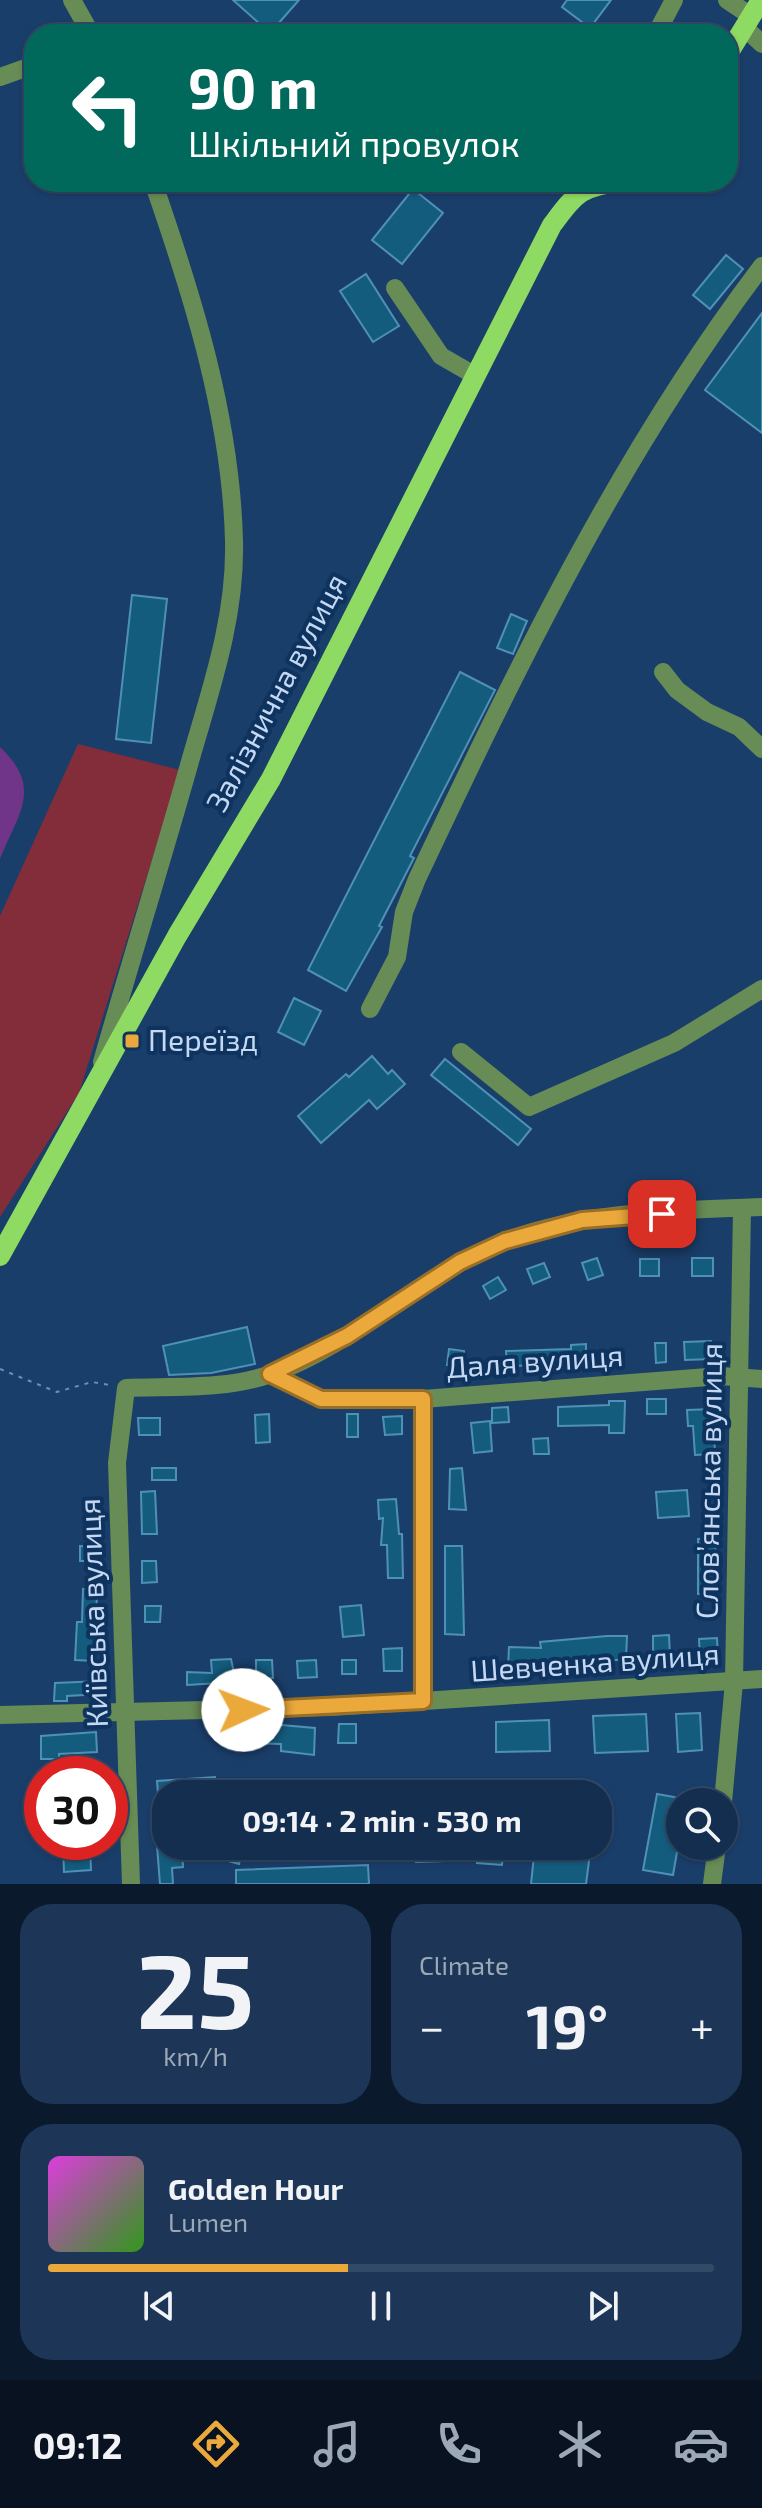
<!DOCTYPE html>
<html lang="en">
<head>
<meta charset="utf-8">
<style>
  body { margin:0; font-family:"Exo 2",sans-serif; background:#1d3657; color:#f1f3f6; height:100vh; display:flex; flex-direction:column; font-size:30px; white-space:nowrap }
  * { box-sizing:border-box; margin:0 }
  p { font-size:26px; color:#9da8b7 }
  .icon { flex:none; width:44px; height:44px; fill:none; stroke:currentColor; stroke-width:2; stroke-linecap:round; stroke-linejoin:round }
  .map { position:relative; height:1884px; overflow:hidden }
  .sheet { display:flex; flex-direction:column; gap:20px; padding:20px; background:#0b192c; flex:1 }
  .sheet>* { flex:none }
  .guide { position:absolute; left:24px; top:24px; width:714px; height:168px; border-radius:32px; box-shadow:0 2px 6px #0004,0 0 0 2px #334a67; background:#00695c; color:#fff; overflow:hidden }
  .tools { position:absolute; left:666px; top:1788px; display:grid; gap:16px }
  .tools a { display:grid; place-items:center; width:72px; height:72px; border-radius:50%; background:#142e50; box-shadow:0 2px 6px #0004,0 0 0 2px #334a67; font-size:40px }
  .speed { position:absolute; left:24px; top:1756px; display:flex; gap:16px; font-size:40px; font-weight:700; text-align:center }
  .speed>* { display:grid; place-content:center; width:104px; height:104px; border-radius:50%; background:#142e50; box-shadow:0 2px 6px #0004,0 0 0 2px #334a67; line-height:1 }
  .speed .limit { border:12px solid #d22; background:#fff; color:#111 }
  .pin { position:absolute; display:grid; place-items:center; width:68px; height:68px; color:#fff; margin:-34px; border-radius:16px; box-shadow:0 4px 12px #0006 }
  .me { position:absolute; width:88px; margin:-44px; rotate:88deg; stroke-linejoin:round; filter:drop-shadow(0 0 6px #0008) }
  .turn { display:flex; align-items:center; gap:28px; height:168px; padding:0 32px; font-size:36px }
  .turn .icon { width:104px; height:104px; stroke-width:2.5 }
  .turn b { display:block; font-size:56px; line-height:68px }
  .big { font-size:60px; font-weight:700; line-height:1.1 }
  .sheet .widget { flex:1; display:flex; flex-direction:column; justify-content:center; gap:12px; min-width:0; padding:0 28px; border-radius:32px; background:#1d3657 }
  .sheet .dial { align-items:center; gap:0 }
  .dial b { font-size:104px; line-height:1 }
  .song { display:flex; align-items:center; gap:24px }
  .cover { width:96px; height:96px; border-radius:12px; background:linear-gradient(135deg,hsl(300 70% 55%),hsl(110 70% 35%)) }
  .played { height:8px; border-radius:4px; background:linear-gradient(90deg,#eca93b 45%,#334a67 45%) }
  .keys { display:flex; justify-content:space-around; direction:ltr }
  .heat { display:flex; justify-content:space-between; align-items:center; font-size:44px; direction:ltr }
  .sheet .tiles { flex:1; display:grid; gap:20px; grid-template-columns:1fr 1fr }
  .widget:last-child { grid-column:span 2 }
  .trip { position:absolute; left:152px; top:1780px; width:460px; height:80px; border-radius:32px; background:#142e50; box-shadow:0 2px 6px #0004,0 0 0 2px #334a67; font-weight:700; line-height:80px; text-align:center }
  .tabs { display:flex; height:128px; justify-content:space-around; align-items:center; background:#081220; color:#9da8b7 }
  .tabs .icon { width:56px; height:56px }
  .tabs .on { color:#eca93b }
  .tabs b { font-size:36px; color:#f1f3f6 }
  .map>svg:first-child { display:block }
  .green { fill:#822d39 }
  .water { fill:#703588 }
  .building { fill:#145c7e; stroke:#4f91b6; stroke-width:2 }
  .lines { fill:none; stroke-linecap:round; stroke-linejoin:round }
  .path { stroke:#708caf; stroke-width:2; stroke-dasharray:4 6; stroke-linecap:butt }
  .minor { stroke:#688c55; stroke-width:18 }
  .major { stroke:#8fda62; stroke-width:20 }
  .route-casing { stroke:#996e26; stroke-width:20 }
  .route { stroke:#eca93b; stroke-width:14 }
  .poi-dot { fill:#eca93b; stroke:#0e335e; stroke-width:3 }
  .labels { text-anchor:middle; stroke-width:8; stroke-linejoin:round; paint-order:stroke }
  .street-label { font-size:30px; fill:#c4d8f3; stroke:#0e335e }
  .poi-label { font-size:30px; fill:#c4d8f3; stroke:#0e335e; text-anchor:start }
</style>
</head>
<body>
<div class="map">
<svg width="762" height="1884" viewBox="0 0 762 1884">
  <rect width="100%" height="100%" fill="#1a3e6a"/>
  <polygon class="green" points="78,744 180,770 79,1093 0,1217 0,916"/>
  <path class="water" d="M0 747C43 788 19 812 0 859Z"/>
  <g class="building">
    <polygon points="233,0 299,0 270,33"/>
    <polygon points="567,0 611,0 590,28 562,7"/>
    <polygon points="413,189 443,213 402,264 372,240"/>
    <polygon points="726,255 743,269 710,309 693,295"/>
    <polygon points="366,274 399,326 373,342 340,291"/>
    <polygon points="762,313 762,433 705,390"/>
    <polygon points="132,595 167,599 151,743 116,739"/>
    <polygon points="511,614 527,621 513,654 497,648"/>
    <polygon points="460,672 495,690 410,856 414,858 379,926 382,927 346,991 308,970"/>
    <polygon points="294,998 321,1011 304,1045 278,1032"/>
    <polygon points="372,1056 388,1074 392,1070 405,1084 377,1109 369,1100 321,1143 298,1116 346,1074 349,1077"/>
    <polygon points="445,1059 531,1129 518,1145 431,1075"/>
    <polygon points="597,1258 603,1275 588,1280 582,1263"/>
    <rect x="692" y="1258" width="21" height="18"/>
    <rect x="640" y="1259" width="19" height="17"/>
    <polygon points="544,1263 550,1277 533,1284 527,1269"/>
    <polygon points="498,1277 506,1290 490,1299 483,1286"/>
    <polygon points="247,1327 255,1364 211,1373 169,1375 163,1346"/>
    <polygon points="711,1341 712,1359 685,1360 684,1342"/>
    <polygon points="655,1343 666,1343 666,1362 656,1363"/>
    <polygon points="586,1344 586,1364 507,1366 506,1351 571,1349 571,1345"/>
    <polygon points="449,1349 464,1351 463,1366 447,1365"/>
    <rect x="647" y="1399" width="19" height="15"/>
    <polygon points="609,1401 625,1401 624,1433 609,1433 609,1425 558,1426 558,1407 609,1405"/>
    <polygon points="508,1407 509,1422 492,1423 492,1408"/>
    <polygon points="713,1409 715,1454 695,1455 693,1426 688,1426 687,1410"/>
    <polygon points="269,1414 270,1442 256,1443 255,1415"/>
    <rect x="347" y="1414" width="11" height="23"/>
    <polygon points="402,1416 402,1434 385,1435 383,1417"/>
    <polygon points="138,1418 160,1418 160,1435 139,1435"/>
    <polygon points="490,1421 492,1451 474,1453 471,1423"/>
    <polygon points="548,1438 549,1454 534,1454 533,1439"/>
    <rect x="152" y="1468" width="24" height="12"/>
    <polygon points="462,1468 466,1510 449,1509 450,1469"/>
    <polygon points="687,1490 689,1516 658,1518 656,1492"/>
    <polygon points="155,1491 157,1534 142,1534 141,1492"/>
    <polygon points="396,1499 399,1534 402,1534 403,1578 388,1578 387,1545 381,1545 383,1518 379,1519 378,1500"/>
    <polygon points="715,1538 717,1594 698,1594 698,1539"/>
    <polygon points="80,1546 96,1547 96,1561 80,1561"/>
    <polygon points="445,1546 462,1546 464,1635 445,1634"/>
    <polygon points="142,1561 156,1561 157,1582 142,1583"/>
    <polygon points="83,1589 97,1589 95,1661 75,1660 77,1622 82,1622"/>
    <polygon points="361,1605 364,1635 343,1637 340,1607"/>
    <polygon points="145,1606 161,1606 160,1622 145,1622"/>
    <polygon points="669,1635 670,1657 653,1657 653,1636"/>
    <polygon points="607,1636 627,1636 626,1660 560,1660 508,1667 509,1647 541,1648 540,1642"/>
    <polygon points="717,1638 718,1657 700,1658 699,1639"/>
    <polygon points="402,1648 402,1671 384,1671 383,1649"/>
    <polygon points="231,1659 236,1682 187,1685 187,1672 212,1673 211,1660"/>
    <polygon points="256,1660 272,1660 273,1678 256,1678"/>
    <polygon points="316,1660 317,1677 298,1678 297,1661"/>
    <rect x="342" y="1660" width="14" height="14"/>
    <polygon points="101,1681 102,1694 67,1696 67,1701 54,1701 55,1683"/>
    <polygon points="700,1713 702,1750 678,1752 676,1714"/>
    <polygon points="646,1714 648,1751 595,1753 593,1716"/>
    <polygon points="549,1720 550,1751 496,1752 496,1722"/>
    <polygon points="339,1724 356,1724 356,1743 338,1743"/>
    <polygon points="281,1725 315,1728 314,1755 281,1751 281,1744 248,1743 249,1726"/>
    <polygon points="96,1732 97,1752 59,1754 59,1759 41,1759 41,1736"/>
    <polygon points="215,1777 216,1793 158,1794 157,1781"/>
    <polygon points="657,1794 680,1798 680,1835 673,1875 643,1870"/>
    <polygon points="90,1845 91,1870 64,1872 63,1846"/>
    <polygon points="157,1846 182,1846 183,1867 172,1868 173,1884 160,1884"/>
    <polygon points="217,1846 244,1846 239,1864 214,1857"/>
    <polygon points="415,1846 444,1846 445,1861 416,1862"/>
    <polygon points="479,1846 504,1846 502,1865 477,1863"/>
    <polygon points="535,1846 591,1846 586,1884 531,1884"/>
    <polygon points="368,1865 369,1884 236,1884 236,1870"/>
  </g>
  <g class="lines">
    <polyline class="path" points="0,1369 57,1392 92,1382 109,1385"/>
    <g class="minor">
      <polyline points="72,0 91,34"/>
      <polyline points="727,0 751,16"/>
      <polyline points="744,27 762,44"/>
      <polyline points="656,34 674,0"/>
      <polyline points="0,77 34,65"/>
      <polyline points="395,288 441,356 474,375"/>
      <polyline points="663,672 677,690 707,712 739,727 762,749"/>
      <path d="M370 1009 397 957 404 912 417 879C517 667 620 453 762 266"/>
      <polyline points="461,1052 529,1107 674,1043 762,989"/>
      <path d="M102 1062C130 963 161 864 189 765 210 691 236 619 234 541 231 418 193 297 153 182"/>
      <polyline points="270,1374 321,1399 423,1399 721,1376 762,1379"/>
      <polyline points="423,1701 423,1399"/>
      <polyline points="0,1715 331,1707 762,1679"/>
      <polyline points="723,1802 734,1682 742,1208"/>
      <path d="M131 1884 117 1463 126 1388C173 1386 225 1390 271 1374 356 1344 420 1275 503 1242 583 1211 678 1210 762 1207"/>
      <polyline points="712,1884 717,1846"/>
    </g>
    <g class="major">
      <polyline points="728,54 761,0"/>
      <path d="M0 1256 177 936 271 779 552 225C575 195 580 186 619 182"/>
    </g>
  </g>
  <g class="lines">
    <defs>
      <polyline id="route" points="243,1710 423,1701 423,1399 321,1399 270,1374 347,1336 460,1262 505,1241 582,1220 662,1214"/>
    </defs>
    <use href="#route" class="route-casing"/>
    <use href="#route" class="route"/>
  </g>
  <rect class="poi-dot" x="124" y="1033" width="16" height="16" rx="4"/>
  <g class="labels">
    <g class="street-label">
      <text transform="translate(277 693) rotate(-62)" y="10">Залізнична вулиця</text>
      <text transform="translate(535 1362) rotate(-4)" y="10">Даля вулиця</text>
      <text transform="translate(710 1481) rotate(-89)" y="10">Слов’янська вулиця</text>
      <text transform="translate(94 1613) rotate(-92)" y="10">Київська вулиця</text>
      <text transform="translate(595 1663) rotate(-4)" y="10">Шевченка вулиця</text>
    </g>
    <g class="poi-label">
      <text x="148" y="1051">Переїзд</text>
    </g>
  </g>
</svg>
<div class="tools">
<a><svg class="icon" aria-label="search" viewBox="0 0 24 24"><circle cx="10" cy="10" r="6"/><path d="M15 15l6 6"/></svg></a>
</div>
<div class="speed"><div class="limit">30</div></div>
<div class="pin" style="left:662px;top:1214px;background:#d93025"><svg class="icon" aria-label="arrive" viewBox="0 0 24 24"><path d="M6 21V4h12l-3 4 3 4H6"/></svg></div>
<svg class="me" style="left:243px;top:1710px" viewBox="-20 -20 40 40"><circle r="19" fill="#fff"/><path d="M0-13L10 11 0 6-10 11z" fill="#eca93b"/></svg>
<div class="trip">09:14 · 2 min · 530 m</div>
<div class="guide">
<div class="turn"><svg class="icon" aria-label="left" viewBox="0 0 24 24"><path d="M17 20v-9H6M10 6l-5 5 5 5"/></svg><div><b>90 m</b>Шкільний провулок</div></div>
</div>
</div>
<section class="sheet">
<div class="tiles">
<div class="widget dial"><b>25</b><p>km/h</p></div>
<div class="widget"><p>Climate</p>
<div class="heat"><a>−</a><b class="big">19°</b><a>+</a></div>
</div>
<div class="widget">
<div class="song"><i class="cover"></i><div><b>Golden Hour</b><p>Lumen</p></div></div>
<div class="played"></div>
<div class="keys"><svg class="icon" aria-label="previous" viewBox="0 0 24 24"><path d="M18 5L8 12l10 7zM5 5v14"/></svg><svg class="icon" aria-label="pause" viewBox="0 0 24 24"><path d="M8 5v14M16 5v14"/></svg><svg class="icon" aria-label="next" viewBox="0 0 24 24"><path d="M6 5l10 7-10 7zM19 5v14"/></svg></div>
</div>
</div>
</section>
<nav class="tabs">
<b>09:12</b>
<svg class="icon on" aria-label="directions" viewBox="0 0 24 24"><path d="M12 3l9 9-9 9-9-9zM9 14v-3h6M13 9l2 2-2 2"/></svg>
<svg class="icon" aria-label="music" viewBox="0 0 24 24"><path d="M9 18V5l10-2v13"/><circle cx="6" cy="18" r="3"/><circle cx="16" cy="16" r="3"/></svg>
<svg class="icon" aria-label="phone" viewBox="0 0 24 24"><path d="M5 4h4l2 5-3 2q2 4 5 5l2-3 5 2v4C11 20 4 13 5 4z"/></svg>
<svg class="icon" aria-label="climate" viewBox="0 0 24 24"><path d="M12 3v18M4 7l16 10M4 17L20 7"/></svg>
<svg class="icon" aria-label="car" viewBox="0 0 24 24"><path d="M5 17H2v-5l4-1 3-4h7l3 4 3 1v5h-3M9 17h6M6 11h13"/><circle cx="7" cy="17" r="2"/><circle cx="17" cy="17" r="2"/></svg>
</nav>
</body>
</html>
